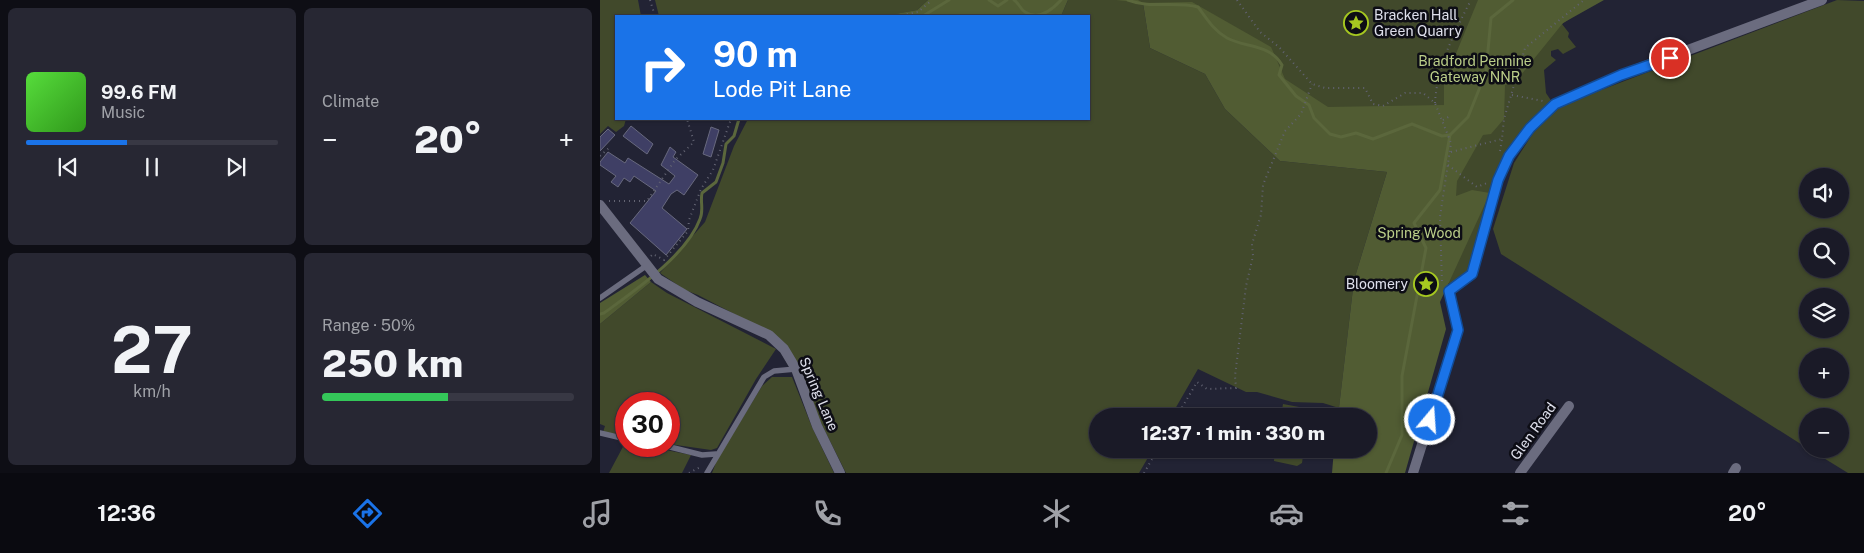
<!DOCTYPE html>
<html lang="en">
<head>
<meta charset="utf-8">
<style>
  body { margin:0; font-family:"Public Sans",sans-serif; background:#272733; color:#f1f3f6; height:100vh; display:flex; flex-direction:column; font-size:19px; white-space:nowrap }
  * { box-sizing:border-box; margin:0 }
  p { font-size:16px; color:#9fa1a7 }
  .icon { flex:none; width:28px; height:28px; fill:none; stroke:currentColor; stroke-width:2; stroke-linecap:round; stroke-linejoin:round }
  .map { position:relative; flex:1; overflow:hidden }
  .details { display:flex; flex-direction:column; gap:8px; padding:8px; background:#0e0e15; width:600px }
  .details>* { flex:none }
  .guide { position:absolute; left:15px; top:15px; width:475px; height:105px; border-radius:0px; box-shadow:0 1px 4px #0004,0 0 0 1px #383844; background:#1a73e8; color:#fff; overflow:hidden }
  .fabs { position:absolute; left:1199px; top:168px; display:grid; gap:10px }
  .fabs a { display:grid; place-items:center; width:50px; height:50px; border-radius:50%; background:#1a1a27; box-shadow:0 1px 4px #0004,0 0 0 1px #383844; font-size:25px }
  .speed { position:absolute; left:15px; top:392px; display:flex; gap:10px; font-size:25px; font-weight:700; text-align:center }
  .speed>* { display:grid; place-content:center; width:65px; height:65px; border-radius:50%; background:#1a1a27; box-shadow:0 1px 4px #0004,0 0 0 1px #383844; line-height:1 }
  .speed .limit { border:8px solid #d22; background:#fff; color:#111 }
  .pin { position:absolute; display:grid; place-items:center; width:42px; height:42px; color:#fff; margin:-21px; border:2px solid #fff; border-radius:50%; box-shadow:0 1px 5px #0007 }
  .me { position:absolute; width:55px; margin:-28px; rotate:18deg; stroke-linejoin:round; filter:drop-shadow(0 0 4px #0008) }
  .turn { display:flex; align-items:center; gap:18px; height:105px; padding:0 15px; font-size:22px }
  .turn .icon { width:65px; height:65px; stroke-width:2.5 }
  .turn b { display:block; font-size:35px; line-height:42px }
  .big { font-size:38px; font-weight:800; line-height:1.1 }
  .details .widget { flex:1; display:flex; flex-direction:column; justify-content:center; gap:8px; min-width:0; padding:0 18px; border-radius:8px; background:#272733 }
  .details .dial { align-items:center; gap:0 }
  .dial b { font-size:65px; line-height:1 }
  .song { display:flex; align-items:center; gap:15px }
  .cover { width:60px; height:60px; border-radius:8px; background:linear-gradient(135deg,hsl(110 70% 55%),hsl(110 70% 35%)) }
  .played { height:5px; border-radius:2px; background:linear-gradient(90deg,#1a73e8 40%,#383844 40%) }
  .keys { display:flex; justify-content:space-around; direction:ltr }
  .heat { display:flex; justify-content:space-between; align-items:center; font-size:28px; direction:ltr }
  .charge { height:8px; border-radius:4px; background:linear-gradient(90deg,#34c759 50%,#383844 0) }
  .details .tiles { flex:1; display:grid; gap:8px; grid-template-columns:repeat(2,1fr) }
  .trip { position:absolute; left:489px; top:408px; width:288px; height:50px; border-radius:25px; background:#1a1a27; box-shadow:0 1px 4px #0004,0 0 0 1px #383844; font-weight:800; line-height:50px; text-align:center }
  .dock { display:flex; height:80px; justify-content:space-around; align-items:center; background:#0a0a10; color:#9fa1a7 }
  .dock .icon { width:35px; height:35px }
  .dock .on { color:#1a73e8 }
  .dock b { font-size:22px; color:#f1f3f6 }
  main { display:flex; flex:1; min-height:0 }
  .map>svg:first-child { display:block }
  .green { fill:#41492b; fill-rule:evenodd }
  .forest { fill:#515c33 }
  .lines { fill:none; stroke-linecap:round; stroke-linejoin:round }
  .stream { stroke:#5b673c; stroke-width:3 }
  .building { fill:#3f3f65; stroke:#68697e }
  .path { stroke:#626372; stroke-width:2; stroke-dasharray:1 4; stroke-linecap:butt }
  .lane { stroke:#6b6c7f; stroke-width:5.5 }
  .street { stroke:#6b6c7f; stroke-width:10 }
  .route-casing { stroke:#114b97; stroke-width:12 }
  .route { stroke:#1a73e8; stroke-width:9 }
  .labels { text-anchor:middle; stroke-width:5; stroke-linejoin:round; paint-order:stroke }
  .poi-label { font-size:14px; fill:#dfe0ec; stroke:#0d0d15; text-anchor:start }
  .park-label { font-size:14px; fill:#bbce89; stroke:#0d0d15 }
  .street-label { font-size:14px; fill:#dfe0ec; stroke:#0d0d15 }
</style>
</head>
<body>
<main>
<section class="details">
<div class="tiles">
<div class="widget">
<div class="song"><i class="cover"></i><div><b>99.6 FM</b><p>Music</p></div></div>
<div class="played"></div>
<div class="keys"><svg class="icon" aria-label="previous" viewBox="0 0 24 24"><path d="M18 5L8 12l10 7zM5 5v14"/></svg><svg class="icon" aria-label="pause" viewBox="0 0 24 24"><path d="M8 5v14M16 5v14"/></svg><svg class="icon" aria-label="next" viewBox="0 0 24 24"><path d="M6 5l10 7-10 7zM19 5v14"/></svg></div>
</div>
<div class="widget"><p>Climate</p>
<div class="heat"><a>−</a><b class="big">20°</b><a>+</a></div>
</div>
<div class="widget dial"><b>27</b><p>km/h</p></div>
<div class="widget"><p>Range · 50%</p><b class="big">250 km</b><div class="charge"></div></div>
</div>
</section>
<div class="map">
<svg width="1264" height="473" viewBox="0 0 1264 473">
  <rect width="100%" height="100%" fill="#222334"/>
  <g class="green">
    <polygon points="0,0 38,0 41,16 16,16 16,119 26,119 24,126 16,132 8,126 0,134"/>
    <polygon points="55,0 328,0 317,10 296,14 296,16 59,16"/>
    <polygon points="468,0 997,0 962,24 969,33 968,37 976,47 963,54 958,49 951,51 951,56 956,60 944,70 946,93 952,102 913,146 871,268 854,285 847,283 844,221 752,127 543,3 550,48 605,74 625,109 680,161 787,172 754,280 739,408 723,403 692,402 657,392 646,392 598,369 571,416 498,416 498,449 553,449 539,473 246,473 216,413 169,332 98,295 85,290 60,273 105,222 134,146 148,119 489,119 489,16 461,16"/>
    <path d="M1237 0 1264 1V473H1248L1209 449H1240V416H1208L1207 448 901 254 893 229 914 163 933 133 959 106ZM1208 176H1240V209H1208ZM1208 236H1240V269H1208ZM1208 296H1240V329H1208ZM1208 356H1240V389H1208Z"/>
    <polygon points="51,282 67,293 176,349 156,379 117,448 111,450 69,444 69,404 26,404 26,435 3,432 5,426 0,424 0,324"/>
    <polygon points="172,377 192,377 212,427 234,473 112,473 117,460 162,386"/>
    <polygon points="683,404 710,409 709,416 681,416"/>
    <polygon points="25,443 26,446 46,446 91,455 82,473 9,473"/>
    <polygon points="675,449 704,449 702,463 697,466 674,461"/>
  </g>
  <g class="forest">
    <polygon points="328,0 468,0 461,16 296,16 295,14 317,10"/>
    <polygon points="516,0 538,0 543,3 592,2 671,47 685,79 728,107 844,105 844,83 878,0 1004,0 963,23 916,81 905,85 904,119 891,134 883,135 857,181 856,196 872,190 890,193 840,302 846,329 805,473 732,473 734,449 768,449 768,416 738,416 754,280 787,172 680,161 625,109 605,74 550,48 543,3"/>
    <polygon points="45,275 51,282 0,324 0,303"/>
  </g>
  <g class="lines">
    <g class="stream">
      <polyline points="389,0 398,6 407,0"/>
      <path d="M414 0C419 3 420 9 425 12 439 21 452 10 461 0"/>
      <path d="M528 0C551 9 574 1 598 7 607 19 614 31 627 38 646 48 670 44 682 65L679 75 696 96 709 105 714 118 730 134 741 137 756 133 773 139 812 124 842 136 850 135"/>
      <polyline points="323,16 349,0"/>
      <path d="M0 314 4 313C34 291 87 255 100 219 104 210 100 202 102 193L116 182 123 163 126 144 134 136 139 119"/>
      <polyline points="786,473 802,435 802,376 826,248 814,223 840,190 850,135 868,117 886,72 891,18 913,0"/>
    </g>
  </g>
  <g class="building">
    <polygon points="31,126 53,144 47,154 23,136"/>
    <polygon points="111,127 119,130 111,157 103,154"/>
    <polygon points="8,129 15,135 0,151 0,137"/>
    <polygon points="70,147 76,152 73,157 98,175 84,195 77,190 71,194 62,208 87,229 66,255 30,223 56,191 34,176 30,182 24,178 18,187 11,182 16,176 0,165 0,162 8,152 25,163 28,158 69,184 75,176 61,165"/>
  </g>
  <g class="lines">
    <g class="path">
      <polyline points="50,0 55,16"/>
      <polyline points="637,0 660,32 679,47 712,84 725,88 765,88 773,104 783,106 805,93 823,93 835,103 851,143 840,217 842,284"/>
      <polyline points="297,16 318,12 332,0"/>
      <polyline points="912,95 943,101"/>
      <path d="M835 103C837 66 854 33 871 0"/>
      <polyline points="843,120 850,116"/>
      <polyline points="900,151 902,139"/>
      <polyline points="851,152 902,139 904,119 925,48 984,0"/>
      <polyline points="0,156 10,147"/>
      <polyline points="848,165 877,187 887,183"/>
      <polyline points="9,201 47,201 75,160 94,142 87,119"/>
      <polyline points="51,256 53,254 64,260 88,231 89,220 101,189 113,170 131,119"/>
      <polyline points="577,416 597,382 607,389 636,388 635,376 646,286 653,256 652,244 661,215 663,185 685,131 701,114 712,84"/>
      <polyline points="89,473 102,466"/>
      <polyline points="544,473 558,449"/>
    </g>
    <g class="lane">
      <polyline points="0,298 46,266"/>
      <polyline points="0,433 26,439"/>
      <polyline points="66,446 102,455 116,454"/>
      <polyline points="107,473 164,377 174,371 196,369"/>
    </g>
    <g class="street">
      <polyline points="0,205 58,279 97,302 169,335 184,349 196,369 217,426 240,473"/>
      <polyline points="813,473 858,330 849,291 872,274 898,180 909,156 930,128 955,104 1021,75 1222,0"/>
      <polyline points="920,473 969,406"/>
      <polyline points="1133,473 1136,468"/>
    </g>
  </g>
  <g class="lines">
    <defs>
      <polyline id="route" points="830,420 858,330 849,291 872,274 898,180 909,156 930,128 955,104 1021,75 1070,58"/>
    </defs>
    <use href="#route" class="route-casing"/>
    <use href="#route" class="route"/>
  </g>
  <defs>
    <symbol id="sight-ring" viewBox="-11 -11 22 22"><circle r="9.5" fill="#0d0d15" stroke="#a6c820" stroke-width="1.5"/><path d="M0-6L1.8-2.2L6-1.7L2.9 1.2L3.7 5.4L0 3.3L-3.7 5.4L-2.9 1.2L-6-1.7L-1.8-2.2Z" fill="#a6c820"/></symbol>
  </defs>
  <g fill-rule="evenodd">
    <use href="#sight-ring" x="742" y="9" width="28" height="28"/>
    <use href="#sight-ring" x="812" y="270" width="28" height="28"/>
  </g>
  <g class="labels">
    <g class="poi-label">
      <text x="774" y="20">Bracken Hall<tspan x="774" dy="16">Green Quarry</tspan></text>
      <text x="808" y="289" text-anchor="end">Bloomery</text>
    </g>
    <g class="park-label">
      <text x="875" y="66">Bradford Pennine<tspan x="875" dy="16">Gateway NNR</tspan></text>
      <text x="819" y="238">Spring Wood</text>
    </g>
    <g class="street-label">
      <text transform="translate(219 394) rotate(67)" y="5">Spring Lane</text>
      <text transform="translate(933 431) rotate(-54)" y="5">Glen Road</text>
    </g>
  </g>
</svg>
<div class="fabs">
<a><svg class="icon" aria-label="sound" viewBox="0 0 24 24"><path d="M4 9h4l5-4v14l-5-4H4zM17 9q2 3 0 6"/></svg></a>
<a><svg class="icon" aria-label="search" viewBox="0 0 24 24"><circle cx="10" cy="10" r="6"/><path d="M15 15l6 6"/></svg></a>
<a><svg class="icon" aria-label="layers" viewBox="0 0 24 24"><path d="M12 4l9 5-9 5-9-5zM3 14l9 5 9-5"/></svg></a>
<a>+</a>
<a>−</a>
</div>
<div class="speed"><div class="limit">30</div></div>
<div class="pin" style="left:1070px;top:58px;background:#d93025"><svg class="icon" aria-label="arrive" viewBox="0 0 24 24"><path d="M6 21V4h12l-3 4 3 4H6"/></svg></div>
<svg class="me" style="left:830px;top:420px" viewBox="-20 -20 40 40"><circle r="17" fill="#1a73e8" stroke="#fff" stroke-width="3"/><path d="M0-11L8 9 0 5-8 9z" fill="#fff"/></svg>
<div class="trip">12:37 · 1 min · 330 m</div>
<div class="guide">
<div class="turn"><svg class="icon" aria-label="right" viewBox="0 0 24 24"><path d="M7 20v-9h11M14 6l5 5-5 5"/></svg><div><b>90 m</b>Lode Pit Lane</div></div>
</div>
</div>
</main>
<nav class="dock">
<b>12:36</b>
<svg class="icon on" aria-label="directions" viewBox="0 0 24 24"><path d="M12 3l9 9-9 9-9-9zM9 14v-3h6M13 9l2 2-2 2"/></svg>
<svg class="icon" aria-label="music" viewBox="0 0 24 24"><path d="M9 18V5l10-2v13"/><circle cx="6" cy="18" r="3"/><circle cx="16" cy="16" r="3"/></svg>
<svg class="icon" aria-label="phone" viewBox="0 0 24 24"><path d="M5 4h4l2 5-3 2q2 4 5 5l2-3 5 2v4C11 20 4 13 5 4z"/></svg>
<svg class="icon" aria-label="climate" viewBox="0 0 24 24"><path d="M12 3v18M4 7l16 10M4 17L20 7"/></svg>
<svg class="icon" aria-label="car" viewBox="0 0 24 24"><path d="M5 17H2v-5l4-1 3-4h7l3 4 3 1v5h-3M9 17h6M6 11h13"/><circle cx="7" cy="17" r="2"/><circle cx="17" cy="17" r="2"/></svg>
<svg class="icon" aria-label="filters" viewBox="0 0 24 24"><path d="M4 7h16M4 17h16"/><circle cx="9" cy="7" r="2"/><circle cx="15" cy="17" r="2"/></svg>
<b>20°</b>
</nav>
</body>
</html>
